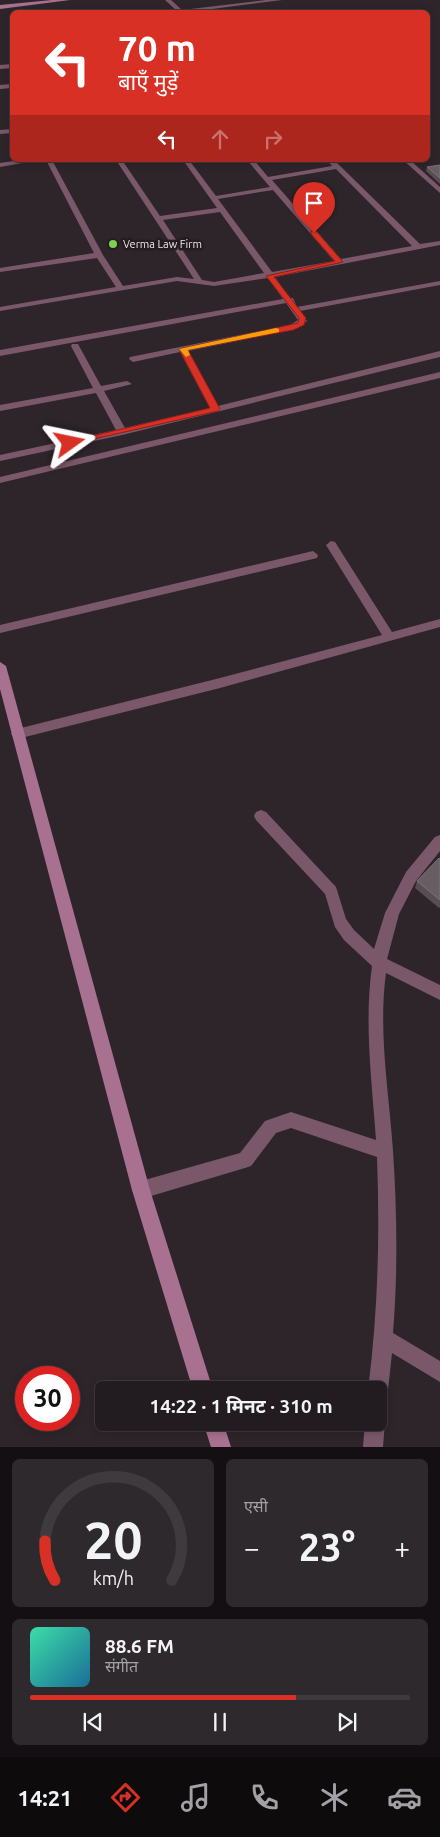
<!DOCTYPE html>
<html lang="hi">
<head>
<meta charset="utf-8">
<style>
  body { margin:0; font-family:Ubuntu,"Noto Sans Devanagari",sans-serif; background:#2e292d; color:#f1f3f6; height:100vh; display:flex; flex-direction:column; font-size:19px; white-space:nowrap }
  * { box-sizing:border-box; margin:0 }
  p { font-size:16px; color:#a2a1a5 }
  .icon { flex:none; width:28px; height:28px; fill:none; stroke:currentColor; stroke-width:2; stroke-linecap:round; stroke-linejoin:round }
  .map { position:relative; height:1447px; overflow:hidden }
  .details { display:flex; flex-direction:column; gap:12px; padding:12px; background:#130f12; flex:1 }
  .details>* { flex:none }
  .guide { position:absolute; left:10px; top:10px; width:420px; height:152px; border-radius:8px; box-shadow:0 2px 8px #0003,0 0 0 1px #3f3a3e; background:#d93025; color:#fff; overflow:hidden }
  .speed { position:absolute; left:15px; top:1366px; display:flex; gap:10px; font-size:25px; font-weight:700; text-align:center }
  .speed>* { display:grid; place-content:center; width:65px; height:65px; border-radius:50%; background:#221c20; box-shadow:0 2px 8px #0003,0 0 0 1px #3f3a3e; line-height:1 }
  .speed .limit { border:8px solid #d22; background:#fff; color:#111 }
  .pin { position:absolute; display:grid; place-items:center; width:42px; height:42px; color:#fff; margin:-51px -21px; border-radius:50% 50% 50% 0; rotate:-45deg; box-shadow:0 0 5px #0007 }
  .pin .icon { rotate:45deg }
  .me { position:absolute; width:55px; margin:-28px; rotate:78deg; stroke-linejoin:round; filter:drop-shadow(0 0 4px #0008) }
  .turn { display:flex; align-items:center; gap:18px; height:105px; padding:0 25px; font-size:22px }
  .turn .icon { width:65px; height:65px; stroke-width:2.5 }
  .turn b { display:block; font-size:35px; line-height:42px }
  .lanes { display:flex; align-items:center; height:48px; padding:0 25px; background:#0003; justify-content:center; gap:25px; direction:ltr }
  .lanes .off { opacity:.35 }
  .big { font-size:38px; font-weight:700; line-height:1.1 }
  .details .widget { flex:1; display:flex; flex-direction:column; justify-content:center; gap:8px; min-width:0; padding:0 18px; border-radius:8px; background:#2e292d }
  .details .dial { align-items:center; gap:0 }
  .dial svg { height:130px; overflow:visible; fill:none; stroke:#3f3a3e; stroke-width:7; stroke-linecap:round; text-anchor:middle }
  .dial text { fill:#f1f3f6; stroke:none }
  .song { display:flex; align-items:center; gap:15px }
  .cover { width:60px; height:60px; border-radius:8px; background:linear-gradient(135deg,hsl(160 70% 55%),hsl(200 70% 35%)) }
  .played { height:5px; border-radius:2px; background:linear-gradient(90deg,#d93025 70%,#3f3a3e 70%) }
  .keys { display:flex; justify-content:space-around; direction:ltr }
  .heat { display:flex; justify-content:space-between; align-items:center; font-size:28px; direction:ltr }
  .details .tiles { flex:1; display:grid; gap:12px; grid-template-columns:1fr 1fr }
  .widget:last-child { grid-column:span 2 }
  .trip { position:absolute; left:95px; top:1381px; width:292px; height:50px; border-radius:8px; background:#221c20; box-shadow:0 2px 8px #0003,0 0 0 1px #3f3a3e; font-weight:700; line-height:50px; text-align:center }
  .tabs { display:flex; height:80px; justify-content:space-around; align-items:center; background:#0e0b0d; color:#a2a1a5 }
  .tabs .icon { width:35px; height:35px }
  .tabs .on { color:#d93025 }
  .tabs b { font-size:22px; color:#f1f3f6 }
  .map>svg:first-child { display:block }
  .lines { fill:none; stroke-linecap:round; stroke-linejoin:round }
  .street { fill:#7a586a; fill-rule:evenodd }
  .secondary { fill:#a8718f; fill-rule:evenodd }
  .wall { fill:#574d52 }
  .building { fill:#675e63; stroke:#7c7378 }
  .route { fill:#d93025; stroke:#8d1f18 }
  .slow { fill:#f59e0b }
  .poi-dot { fill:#80d051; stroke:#241c20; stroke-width:2 }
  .labels { text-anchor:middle; stroke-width:5; stroke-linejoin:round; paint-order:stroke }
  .far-poi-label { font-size:11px; fill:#ece6e9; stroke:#241c20; text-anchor:start }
</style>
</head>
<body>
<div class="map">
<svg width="440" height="1447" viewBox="0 0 440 1447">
  <rect width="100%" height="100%" fill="#2e252a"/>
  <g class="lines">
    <g class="street">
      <polygon points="165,0 171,0 182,10 266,0 282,0 189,12 178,12"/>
      <polygon points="12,64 12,68 0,69 0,65"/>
      <polygon points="12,84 12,88 0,89 0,85"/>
      <polygon points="12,129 12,133 0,134 0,130"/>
      <polygon points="21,160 39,160 0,167 0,163"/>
      <path d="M46 160H52L103 255 123 286 177 277 194 279 116 160H122L160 216 217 208 183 160H189L216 196 270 187 247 160H254L268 177 332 166 327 160H334L420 244 440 241V245L275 277 290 298H293L297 307 440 281V285L300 311 307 321 296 329 188 351 218 406 440 351V357L122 435 0 461V455L116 430 96 393 0 411V405L93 388 71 346 72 344H78L101 386 127 381 132 384 104 391 125 428 210 408 180 352 133 362 129 359 130 357 290 325 298 320 286 303 0 356V350L283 299 268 278 214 286 177 281 0 311V307L116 287 97 258 0 272V268L94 253ZM336 169 412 246 341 259 272 180ZM273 190 334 261 272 272 218 199ZM220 212 264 273 214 282 202 280 163 220Z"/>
      <polygon points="403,160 410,160 440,187 440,193"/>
      <polygon points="440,372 440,378 0,483 0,477"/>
      <polygon points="331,541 335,542 392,632 440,619 440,627 220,688 17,739 13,737 11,734 13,731 17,729 220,678 382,635 326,545"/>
      <polygon points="313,551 318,555 317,558 0,633 0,625"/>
      <path d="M261 810 266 812 336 887 346 919 354 930 374 949 385 913 406 872 435 837 440 835V851L416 881 399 914 387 959 440 985V1000L386 973C378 1032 389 1092 393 1151 397 1211 398 1272 393 1333L440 1361V1382L392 1353 388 1390 385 1397 379 1399V1390H368C378 1312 380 1235 377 1157L291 1128 276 1133 251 1166 245 1168 141 1199 135 1196 132 1190 135 1184 141 1181 240 1153 265 1121 291 1112 376 1140C372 1082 364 1024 372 966L344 940 335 927 325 894 256 820 254 816 256 812Z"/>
      <polygon points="379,1414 382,1415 385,1422 383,1447 363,1447 365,1422 379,1422"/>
    </g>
    <g class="secondary">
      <polygon points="52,0 70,0 0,9 0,5"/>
      <polygon points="0,662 6,666 150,1190 213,1390 193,1390 132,1190 0,689"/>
      <polygon points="203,1422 223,1422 231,1447 211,1447"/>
    </g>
  </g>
  <g class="wall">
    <polygon points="440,165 440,184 426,171 427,167"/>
    <polygon points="440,859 440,907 439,908 415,888 417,881"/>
  </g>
  <g class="building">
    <polygon points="440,165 440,178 427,167"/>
    <polygon points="439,858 440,859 440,900 417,881"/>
  </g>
  <polygon class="route" points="311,231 316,231 343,262 274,277 306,318 304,325 293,330 188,350 220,409 218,411 67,445 67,442 210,408 179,349 298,323 299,318 266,276 335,261 311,234"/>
  <polygon class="slow" points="276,328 279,329 279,332 188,350 190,355 186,357 179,349"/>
  <circle class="poi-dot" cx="113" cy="244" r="5"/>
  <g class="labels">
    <g class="far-poi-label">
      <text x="123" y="248">Verma Law Firm</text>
    </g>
  </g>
</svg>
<div class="speed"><div class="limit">30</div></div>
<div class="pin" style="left:314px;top:233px;background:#d93025"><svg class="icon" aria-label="arrive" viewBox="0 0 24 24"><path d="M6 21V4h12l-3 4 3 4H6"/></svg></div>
<svg class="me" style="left:70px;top:443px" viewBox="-20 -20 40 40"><path d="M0-17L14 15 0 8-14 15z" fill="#d93025" stroke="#fff" stroke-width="4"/></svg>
<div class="trip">14:22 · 1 मिनट · 310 m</div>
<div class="guide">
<div class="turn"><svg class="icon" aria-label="left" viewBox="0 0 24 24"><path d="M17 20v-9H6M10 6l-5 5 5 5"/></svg><div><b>70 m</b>बाएँ मुड़ें</div></div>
<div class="lanes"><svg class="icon" aria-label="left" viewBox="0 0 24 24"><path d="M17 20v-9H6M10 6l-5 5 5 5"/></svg><svg class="icon off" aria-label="ahead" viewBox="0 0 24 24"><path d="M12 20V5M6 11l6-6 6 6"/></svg><svg class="icon off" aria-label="right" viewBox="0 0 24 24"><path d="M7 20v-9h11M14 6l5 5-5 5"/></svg></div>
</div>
</div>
<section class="details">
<div class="tiles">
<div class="widget dial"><svg viewBox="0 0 100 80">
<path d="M14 69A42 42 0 1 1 86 69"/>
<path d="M14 69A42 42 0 0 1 8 45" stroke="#d93025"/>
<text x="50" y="56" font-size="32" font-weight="700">20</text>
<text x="50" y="72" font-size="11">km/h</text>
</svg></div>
<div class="widget"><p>एसी</p>
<div class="heat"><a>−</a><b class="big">23°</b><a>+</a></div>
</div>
<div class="widget">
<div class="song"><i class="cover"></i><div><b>88.6 FM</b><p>संगीत</p></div></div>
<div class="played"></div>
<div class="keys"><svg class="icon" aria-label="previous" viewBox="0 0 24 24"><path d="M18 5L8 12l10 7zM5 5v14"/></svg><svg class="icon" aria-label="pause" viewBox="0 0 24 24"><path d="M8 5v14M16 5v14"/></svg><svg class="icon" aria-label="next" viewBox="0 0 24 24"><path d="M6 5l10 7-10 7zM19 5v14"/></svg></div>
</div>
</div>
</section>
<nav class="tabs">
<b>14:21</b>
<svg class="icon on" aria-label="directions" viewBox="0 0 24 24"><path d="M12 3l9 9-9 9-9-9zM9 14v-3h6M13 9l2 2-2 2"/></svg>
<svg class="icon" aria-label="music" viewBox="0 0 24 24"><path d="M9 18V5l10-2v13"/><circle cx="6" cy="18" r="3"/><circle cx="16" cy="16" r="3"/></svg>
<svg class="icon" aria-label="phone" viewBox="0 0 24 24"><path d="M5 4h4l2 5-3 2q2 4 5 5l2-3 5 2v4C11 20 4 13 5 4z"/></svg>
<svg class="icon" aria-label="climate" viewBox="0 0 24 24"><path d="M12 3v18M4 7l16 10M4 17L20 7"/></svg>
<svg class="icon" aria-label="car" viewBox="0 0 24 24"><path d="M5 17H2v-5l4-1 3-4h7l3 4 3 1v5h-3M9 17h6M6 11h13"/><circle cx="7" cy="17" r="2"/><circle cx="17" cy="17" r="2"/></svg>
</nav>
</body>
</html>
